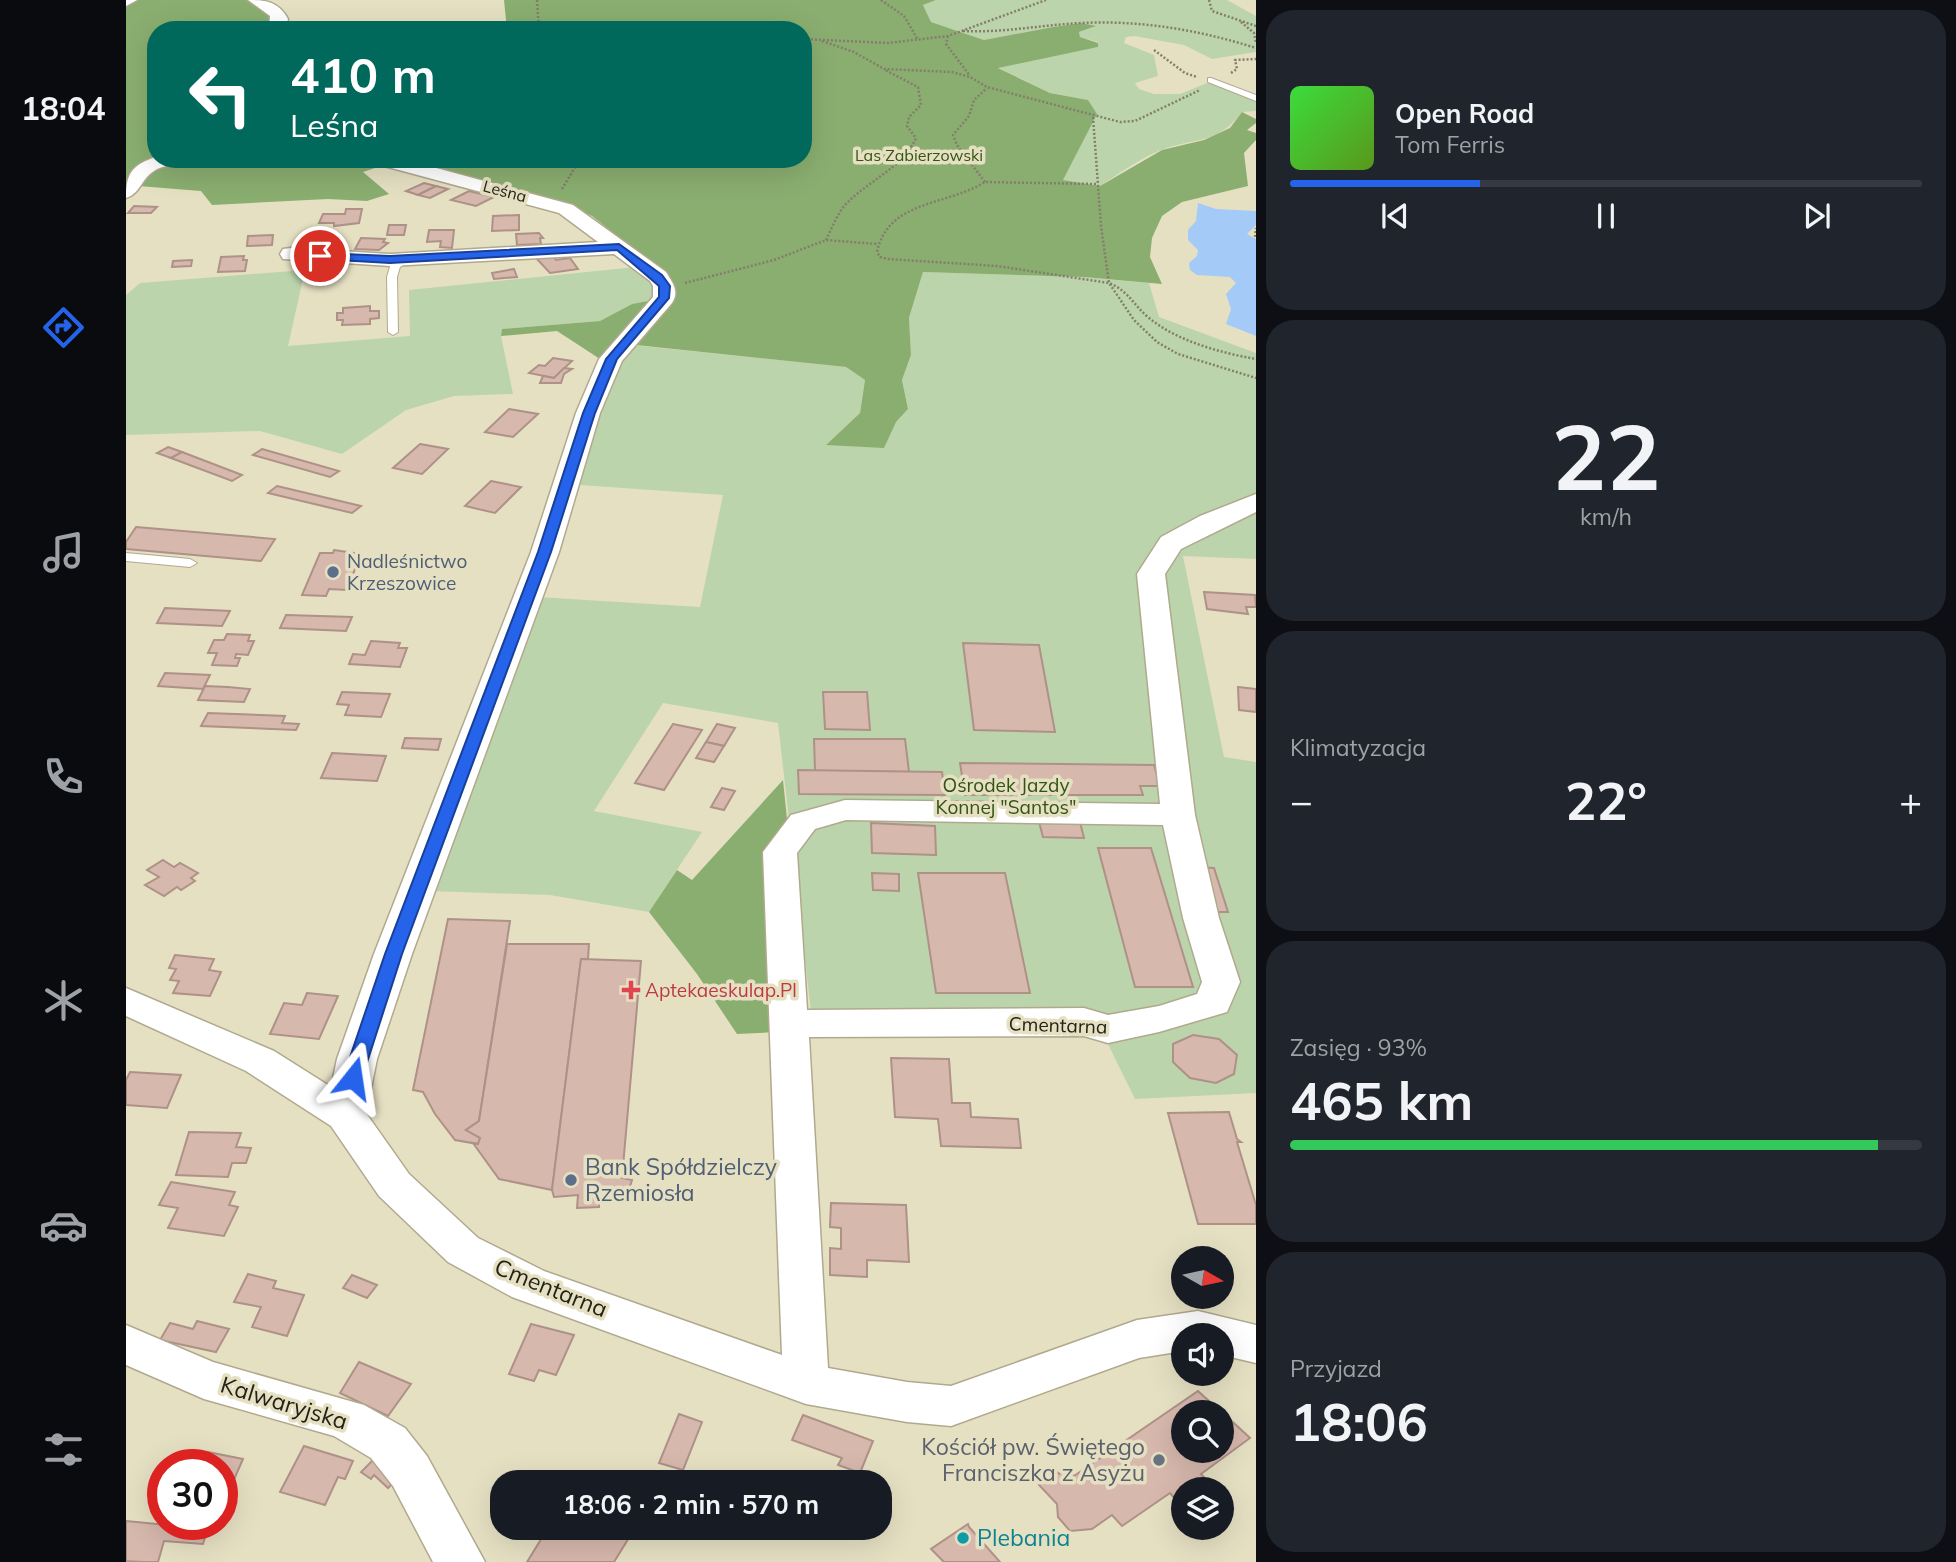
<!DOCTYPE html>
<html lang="pl">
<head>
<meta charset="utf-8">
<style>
  body { margin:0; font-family:Mulish,sans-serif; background:#20242c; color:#f1f3f6; height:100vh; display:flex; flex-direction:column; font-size:26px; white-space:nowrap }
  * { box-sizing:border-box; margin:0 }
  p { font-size:23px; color:#9ea1a6 }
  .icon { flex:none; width:38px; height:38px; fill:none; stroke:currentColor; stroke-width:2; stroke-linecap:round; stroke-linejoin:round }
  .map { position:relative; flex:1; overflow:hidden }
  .details { display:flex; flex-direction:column; gap:10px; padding:10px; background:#0d0f14; width:700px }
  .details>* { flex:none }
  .hud { position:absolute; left:21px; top:21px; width:665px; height:147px; border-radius:28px; box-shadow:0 7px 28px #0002; background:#00695c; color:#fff; overflow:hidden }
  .needle { width:46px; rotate:99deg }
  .tools { position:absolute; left:1045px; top:1246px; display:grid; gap:14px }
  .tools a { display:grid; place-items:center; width:63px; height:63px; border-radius:50%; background:#171b24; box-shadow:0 7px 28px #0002; font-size:35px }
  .speed { position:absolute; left:21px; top:1449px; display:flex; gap:14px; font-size:35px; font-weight:700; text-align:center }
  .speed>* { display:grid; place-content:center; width:91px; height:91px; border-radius:50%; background:#171b24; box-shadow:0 7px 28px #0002; line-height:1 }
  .speed .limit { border:10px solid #d22; background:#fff; color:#111 }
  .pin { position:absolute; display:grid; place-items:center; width:60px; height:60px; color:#fff; margin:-30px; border:4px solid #fff; border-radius:50%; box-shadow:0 2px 7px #0007 }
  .me { position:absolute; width:77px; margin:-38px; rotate:15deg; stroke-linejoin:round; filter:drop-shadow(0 0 5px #0008) }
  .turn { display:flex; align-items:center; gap:24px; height:147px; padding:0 28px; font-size:32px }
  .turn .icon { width:91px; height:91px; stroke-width:2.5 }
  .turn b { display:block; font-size:49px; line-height:60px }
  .big { font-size:52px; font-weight:700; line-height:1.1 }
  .details .card { flex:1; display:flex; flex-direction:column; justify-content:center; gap:10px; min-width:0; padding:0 24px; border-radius:28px; background:#20242c }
  .details .dial { align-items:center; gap:0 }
  .dial b { font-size:91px; line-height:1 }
  .song { display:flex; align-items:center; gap:21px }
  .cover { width:84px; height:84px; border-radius:10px; background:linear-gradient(135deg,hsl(120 70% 55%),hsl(90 70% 35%)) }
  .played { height:7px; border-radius:4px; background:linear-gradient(90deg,#2563eb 30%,#363941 30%) }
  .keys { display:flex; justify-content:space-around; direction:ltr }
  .heat { display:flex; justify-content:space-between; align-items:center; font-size:38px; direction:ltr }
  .charge { height:10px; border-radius:5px; background:linear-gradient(90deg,#34c759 93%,#363941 0) }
  .trip { position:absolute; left:364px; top:1470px; width:402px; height:70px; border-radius:28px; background:#171b24; box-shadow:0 7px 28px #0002; font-weight:700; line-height:70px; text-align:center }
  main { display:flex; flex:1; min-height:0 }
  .menu { display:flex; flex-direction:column; width:126px; justify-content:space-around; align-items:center; background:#090b0e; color:#9ea1a6 }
  .menu .icon { width:49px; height:49px }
  .menu .active { color:#2563eb }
  .menu b { font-size:32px; color:#f1f3f6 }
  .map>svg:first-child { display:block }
  .green { fill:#bcd4ab }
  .forest { fill:#8aae70 }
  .water { fill:#a4caf7 }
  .building { fill:#d7b8ad; stroke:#ae9187; stroke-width:2 }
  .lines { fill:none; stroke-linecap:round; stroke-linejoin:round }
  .service-casing { stroke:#b0a98e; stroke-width:2 }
  .minor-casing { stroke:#b0a98e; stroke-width:3 }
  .path { stroke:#837e6b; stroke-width:2.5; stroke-dasharray:2 2; stroke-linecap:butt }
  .service { fill:#fff; fill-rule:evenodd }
  .minor { fill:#fff; fill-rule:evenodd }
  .route { fill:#2563eb; stroke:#184099; stroke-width:2 }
  .service-dot { fill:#5c6f8a; stroke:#e6e0c3; stroke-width:2.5 }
  .health-dot { fill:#e0444e; stroke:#e6e0c3; stroke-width:2.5 }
  .worship-dot { fill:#6b7280; stroke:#e6e0c3; stroke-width:2.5 }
  .culture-dot { fill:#0f9aa8; stroke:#e6e0c3; stroke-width:2.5 }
  .labels { text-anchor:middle; stroke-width:7; stroke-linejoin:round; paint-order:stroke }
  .far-park-label { font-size:16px; fill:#325312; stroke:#e6e0c3 }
  .far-street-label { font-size:16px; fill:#242117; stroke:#e6e0c3 }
  .service-label { font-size:19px; fill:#4e5e75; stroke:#e6e0c3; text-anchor:start }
  .park-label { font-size:19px; fill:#325312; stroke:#e6e0c3 }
  .health-label { font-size:19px; fill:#be3a42; stroke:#e6e0c3; text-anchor:start }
  .street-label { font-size:19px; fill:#242117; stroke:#e6e0c3 }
  .near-service-label { font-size:23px; fill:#4e5e75; stroke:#e6e0c3; text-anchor:start }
  .near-street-label { font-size:23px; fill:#242117; stroke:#e6e0c3 }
  .near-worship-label { font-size:23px; fill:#5b616d; stroke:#e6e0c3; text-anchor:end }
  .near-culture-label { font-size:23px; fill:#0d838f; stroke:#e6e0c3; text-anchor:start }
</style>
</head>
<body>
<main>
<nav class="menu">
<b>18:04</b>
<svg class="icon active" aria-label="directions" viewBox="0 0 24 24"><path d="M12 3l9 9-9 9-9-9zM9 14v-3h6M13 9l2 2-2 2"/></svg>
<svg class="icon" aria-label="music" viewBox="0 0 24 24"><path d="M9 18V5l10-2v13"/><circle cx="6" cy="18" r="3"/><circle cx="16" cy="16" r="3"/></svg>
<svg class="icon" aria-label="phone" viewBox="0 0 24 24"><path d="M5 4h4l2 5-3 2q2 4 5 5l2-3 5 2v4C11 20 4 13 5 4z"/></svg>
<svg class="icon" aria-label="climate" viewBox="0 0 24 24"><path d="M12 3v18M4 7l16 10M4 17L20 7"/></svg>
<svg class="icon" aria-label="car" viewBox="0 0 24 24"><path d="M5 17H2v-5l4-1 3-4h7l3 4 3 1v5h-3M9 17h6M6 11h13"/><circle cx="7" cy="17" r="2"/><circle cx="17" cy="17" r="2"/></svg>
<svg class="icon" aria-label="filters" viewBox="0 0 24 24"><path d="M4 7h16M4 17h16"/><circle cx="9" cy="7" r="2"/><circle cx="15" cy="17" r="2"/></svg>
</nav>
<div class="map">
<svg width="1130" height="1562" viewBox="0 0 1130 1562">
  <rect width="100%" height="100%" fill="#e6e0c3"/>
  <g class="green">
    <path d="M810 0H1101L1130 16V52L1086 59 1058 45 1008 36 1000 37 998 43 1028 55 1032 76 1009 83 1013 89 1028 94H1054L1081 83 1107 89 1130 102V111L1116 112C1091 145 1070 137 1035 150 1013 159 994 173 974 186L937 180 962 100 924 93 871 67 972 47V42L954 37 953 32 968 27 955 23 927 27 858 40 805 22 797 5Z"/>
    <polygon points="510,267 530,285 532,299 506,304 474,321 376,329 375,336 387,394 328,396 280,410 216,454 134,431 0,435 0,295 14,283 179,270 162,346 284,336 283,290"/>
    <polygon points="797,272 958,277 1023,283 1033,317 1130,353 1130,559 1057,556 1098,757 1130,762 1130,1093 1009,1099 977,1034 685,1012 652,723 537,703 468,811 576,832 523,912 424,895 303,891 412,597 574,607 597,495 454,485 485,379 506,345 720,367 739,380 734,413 701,444 770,422 782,409 776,380 785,355 783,319"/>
  </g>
  <g class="forest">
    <polygon points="0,0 121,0 133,3 144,12 146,30 30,30 30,159 276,159 237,172 263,194 241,201 202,199 86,205 75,191 0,185"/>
    <polygon points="378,0 810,0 797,5 805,22 858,40 927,27 955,23 970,26 953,32 954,37 972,43 972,47 872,68 924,93 962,100 971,114 937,180 974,186 1036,150 1078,140 1104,128 1116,112 1130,119 1130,123 1121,130 1130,133 1130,140 1118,153 1122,186 1056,202 1036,216 1026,238 1024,257 1036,284 958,277 797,272 783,318 785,355 776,380 782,409 770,422 758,448 700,445 734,413 739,380 720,367 491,343 474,359 431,331 375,336 376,329 474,321 506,304 532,299 527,264 466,216 422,198 281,159 677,159 677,30 381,30"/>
    <polygon points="657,780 662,829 652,1032 611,1034 571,974 523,912 551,870 566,880"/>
  </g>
  <polygon class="water" points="1072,203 1090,209 1130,211 1130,225 1121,234 1130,239 1130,336 1100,324 1105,309 1100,294 1110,283 1104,277 1071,275 1064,270 1063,263 1071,256 1072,250 1062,240 1062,230 1070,221"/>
  <g class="building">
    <polygon points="298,183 310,186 292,195 280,191"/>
    <polygon points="310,186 322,189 304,198 292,195"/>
    <polygon points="343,191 368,197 350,206 325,200"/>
    <polygon points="8,206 31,207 25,213 2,213"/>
    <polygon points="220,209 236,209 233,223 208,226 208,223 193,223 197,214 219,214"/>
    <polygon points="393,215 393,230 366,231 367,216"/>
    <polygon points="263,225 280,225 278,235 261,235"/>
    <polygon points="303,230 328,230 326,248 314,247 315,241 301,242"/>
    <polygon points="413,233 417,238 414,238 415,244 391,245 390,234"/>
    <polygon points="147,235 146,245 121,246 122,236"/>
    <polygon points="235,238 259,239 257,242 262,243 253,250 229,249"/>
    <polygon points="118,256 117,260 121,260 119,271 92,272 95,257"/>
    <polygon points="427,256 430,260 444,258 452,269 424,273 410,258"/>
    <polygon points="66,260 65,266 46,267 47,261"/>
    <polygon points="388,269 391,277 368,279 366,273"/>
    <polygon points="244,306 244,311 253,311 253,318 244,319 244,324 216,325 217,320 211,320 211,313 217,313 217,308"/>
    <polygon points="427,358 446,361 428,378 403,373 413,365 419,366"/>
    <polygon points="438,368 446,369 438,374 435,383 414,383 417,376 428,378"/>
    <polygon points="383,409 412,414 387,437 359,432"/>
    <polygon points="294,444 322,449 296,474 267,468"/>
    <polygon points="42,447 56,452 45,458 31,453"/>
    <polygon points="136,449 213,471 204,477 127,455"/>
    <polygon points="56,452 116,475 106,481 45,458"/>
    <polygon points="365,481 395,487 369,513 339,506"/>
    <polygon points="151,486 235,506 226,513 142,493"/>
    <polygon points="10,527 149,539 135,561 0,549 0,542"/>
    <polygon points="208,550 235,554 221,590 203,589 200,596 176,595 194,553 207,553"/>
    <polygon points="1078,592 1129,595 1130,607 1120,607 1122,614 1081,609"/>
    <polygon points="39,608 104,611 96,626 31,623"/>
    <polygon points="160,615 226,617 220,631 154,628"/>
    <polygon points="101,634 124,635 122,641 128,641 122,655 110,654 109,658 114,658 111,666 86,665 91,653 82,653 88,640 98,640"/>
    <polygon points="245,641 274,643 272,648 281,648 274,667 223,664 227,654 239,655"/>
    <polygon points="837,643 913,645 929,732 848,730"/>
    <polygon points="39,673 84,675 77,689 32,686"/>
    <polygon points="79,686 102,687 124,689 118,702 72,700"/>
    <polygon points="1112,687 1130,689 1130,712 1113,710"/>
    <polygon points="216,692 264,694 255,717 219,715 223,705 211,704"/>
    <polygon points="697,692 741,692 744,730 699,729"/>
    <polygon points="82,713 159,716 156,723 173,724 170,730 75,726"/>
    <polygon points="547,724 576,730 538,790 509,783"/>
    <polygon points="591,724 609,728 598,746 580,742"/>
    <polygon points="279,738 315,739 312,750 276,748"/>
    <polygon points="688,739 779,739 783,772 689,771"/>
    <polygon points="580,742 598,746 588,762 570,758"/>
    <polygon points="206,753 260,756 251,781 195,778"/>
    <polygon points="834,763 1028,765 1034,786 1014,786 1017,795 839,795"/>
    <polygon points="672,770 816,772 819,795 673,794"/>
    <polygon points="596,788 609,791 598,810 585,807"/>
    <polygon points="912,818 953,818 958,838 917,837"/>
    <polygon points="745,823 809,826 810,855 746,853"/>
    <polygon points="972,848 1025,848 1067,987 1009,987"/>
    <polygon points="37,860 48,867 54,863 72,873 65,878 69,881 55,890 51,887 38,896 19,885 33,877 21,870"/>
    <polygon points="1069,867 1088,868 1102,912 1083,912"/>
    <polygon points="746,873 773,874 773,891 747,890"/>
    <polygon points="792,873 879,873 904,993 810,993"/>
    <polygon points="322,919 384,921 353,1121 340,1130 354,1138 352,1144 329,1140 309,1114 297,1092 287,1090"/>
    <polygon points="381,944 463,944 462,959 455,959 426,1190 373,1179 347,1143 352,1144 354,1138 340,1130 353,1121"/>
    <polygon points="49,955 88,959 83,970 95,972 84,996 47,993 53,981 44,980 50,969 43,968"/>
    <polygon points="455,959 515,961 496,1178 506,1180 499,1202 473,1200 473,1207 451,1208 452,1195 428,1197 426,1190"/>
    <polygon points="181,993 212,996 193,1039 144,1034 158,1003 176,1005"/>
    <polygon points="1067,1035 1093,1039 1111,1055 1108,1074 1090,1083 1064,1078 1047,1062 1047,1044"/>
    <polygon points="765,1058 823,1059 826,1103 844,1103 845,1117 892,1119 895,1148 815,1146 812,1119 769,1117"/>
    <polygon points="4,1072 55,1075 41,1108 0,1105 0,1080"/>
    <polygon points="1103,1112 1111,1139 1115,1142 1111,1142 1130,1205 1130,1224 1072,1224 1042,1113"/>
    <polygon points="63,1132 115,1133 110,1147 125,1148 120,1163 106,1163 102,1177 50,1175"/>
    <polygon points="45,1182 109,1192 103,1205 112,1207 98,1236 42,1228 52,1208 33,1205"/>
    <polygon points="705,1203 780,1205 783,1262 741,1260 741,1277 704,1275 704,1248 715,1249 715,1228 704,1227"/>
    <polygon points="122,1274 150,1281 147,1288 178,1295 161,1336 126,1327 135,1307 108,1302"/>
    <polygon points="226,1275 251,1285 241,1298 217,1288"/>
    <polygon points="71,1321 103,1329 90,1352 34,1340 44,1323 67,1329"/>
    <polygon points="405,1324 448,1335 430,1375 413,1370 408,1381 383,1374"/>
    <polygon points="233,1362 285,1384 262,1416 214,1393"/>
    <polygon points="1072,1391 1095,1412 1057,1412 1057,1451 1096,1451 1096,1412 1124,1438 1075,1474 1079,1478 1063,1489 1057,1489 1057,1493 1049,1499 1044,1493 996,1526 986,1515 966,1529 944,1531 932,1517 931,1504 913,1485 922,1479 918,1475 928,1469 933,1474 940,1468 948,1476"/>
    <polygon points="553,1414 576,1422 557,1470 533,1463"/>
    <polygon points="677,1415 747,1441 734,1473 712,1465 716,1458 666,1440"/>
    <polygon points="178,1446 227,1461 219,1479 212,1477 199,1505 154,1492"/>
    <polygon points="82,1452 117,1459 107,1482 101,1481 96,1491 96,1465 77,1465"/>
    <polygon points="247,1460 274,1476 262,1488 248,1475 245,1479 235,1472"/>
    <polygon points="621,1471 652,1482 616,1482"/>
    <polygon points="0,1521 41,1525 83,1524 77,1544 38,1541 32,1562 17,1562 0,1561"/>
    <polygon points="842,1524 843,1527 874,1562 818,1562 805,1549"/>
    <polygon points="422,1528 509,1528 488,1562 401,1562"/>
  </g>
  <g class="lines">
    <defs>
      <g id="service">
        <polygon points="1085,78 1130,95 1130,101 1082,82 1082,78"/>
        <polygon points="278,257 287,259 274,267 271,277 272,332 267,335 262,332 261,277 265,263"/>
        <polygon points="0,553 64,559 71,563 64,567 0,561"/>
      </g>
      <g id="minor">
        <polygon points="0,0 11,0 0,6"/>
        <path d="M122 0C140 0 153 2 162 19L159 30H143L144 16Z"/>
        <path d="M30 157 53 159C47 167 36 165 28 171 16 178 14 194 0 198 0 173 6 165 30 157Z"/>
        <path d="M245 159H277L447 205 540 272C546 282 554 291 546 303L496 361 474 413 433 552 286 954 251 1059 240 1113 283 1174 352 1238 418 1271 656 1355 637 852 665 815 719 800 1034 804 1011 574 1035 537 1074 516 1130 494V512L1055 549 1039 574 1069 815 1093 918 1114 982 1101 1012 1033 1032 982 1043 958 1036 683 1037 702 1368 781 1382 825 1386 1011 1320 1072 1311 1130 1325V1363L1096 1355V1335H1057V1351L1013 1358 825 1426 781 1422 680 1404 386 1297 322 1262 253 1196 205 1126 120 1071 0 1016V988L148 1051 205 1087 211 1059 248 954 405 552 450 413 473 359 527 297V286L524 281 488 254 264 266 157 259 154 254 157 249 165 248 264 254 472 242 433 213 247 163ZM720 820 1037 825 1057 918 1076 982 1071 994 1033 1006 982 1015 958 1008 681 1010 671 853 689 829Z"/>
        <polygon points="0,1325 87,1362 238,1405 279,1428 301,1456 359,1562 307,1562 267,1486 245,1458 208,1436 78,1399 0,1365"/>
      </g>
    </defs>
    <use href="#service" class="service-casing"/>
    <use href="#minor" class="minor-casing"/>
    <g class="path">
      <polyline points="411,0 413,30"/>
      <polyline points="755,0 778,16 792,40"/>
      <polyline points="1083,0 1086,11 1130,26"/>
      <polyline points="1115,22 1128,33 1130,43"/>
      <path d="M837 31C877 33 915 25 955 23 1015 20 1073 30 1130 48"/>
      <polyline points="822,36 820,44 844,76"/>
      <polyline points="677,39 762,43 822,36 920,0"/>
      <polyline points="696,41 728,52 758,69 826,72 844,77 861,87 994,122 1009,121 1074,90"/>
      <polyline points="1028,50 1059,73 1071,77"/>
      <polyline points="1105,73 1111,69 1109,60 1130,59"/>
      <polyline points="967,117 975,226 983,283 1008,320 1031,342 1052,354 1130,378"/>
      <polyline points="859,182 831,145 827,135 843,116 848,100 861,88"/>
      <path d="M970 184 859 182C820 206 762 200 751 252L754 257 762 259 871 266 983 283C1003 291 1008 306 1023 318 1051 341 1095 353 1130 359"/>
      <polyline points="436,189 454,159"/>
      <polyline points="1129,237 1130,228"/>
      <path d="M700 240C706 228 712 211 722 202 744 180 777 167 790 138L781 126 783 117 795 105 792 87 759 70"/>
      <polyline points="559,283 648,260 700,240 751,244"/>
    </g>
    <use href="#service" class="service"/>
    <use href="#minor" class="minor"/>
  </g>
  <polygon class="route" points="493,244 536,275 544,286 543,298 491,359 469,413 425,552 276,954 236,1078 234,1083 220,1083 217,1078 259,954 412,552 457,413 480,359 533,297 533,286 491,250 264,263 194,259 188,256 194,253 264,256"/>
  <g class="service-dot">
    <circle cx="207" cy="572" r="7"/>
    <circle cx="445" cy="1180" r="7"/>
  </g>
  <path class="health-dot" d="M501.5 979.5h7v7h7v7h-7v7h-7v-7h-7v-7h7z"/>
  <circle class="worship-dot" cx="1033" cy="1460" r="7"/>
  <circle class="culture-dot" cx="837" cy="1538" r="7"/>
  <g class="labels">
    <g class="far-park-label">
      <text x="793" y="161">Las Zabierzowski</text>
    </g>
    <g class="far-street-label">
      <text transform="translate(379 191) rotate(15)" y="6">Leśna</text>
    </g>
    <g class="service-label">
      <text x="221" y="568">Nadleśnictwo<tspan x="221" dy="22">Krzeszowice</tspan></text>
    </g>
    <g class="park-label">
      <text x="880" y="792">Ośrodek Jazdy<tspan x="880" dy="22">Konnej "Santos"</tspan></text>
    </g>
    <g class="health-label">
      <text x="519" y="997">Aptekaeskulap.Pl</text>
    </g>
    <g class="street-label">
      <text transform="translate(932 1025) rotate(2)" y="7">Cmentarna</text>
    </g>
    <g class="near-service-label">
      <text x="459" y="1175">Bank Spółdzielczy<tspan x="459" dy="26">Rzemiosła</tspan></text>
    </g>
    <g class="near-street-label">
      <text transform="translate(425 1288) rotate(22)" y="8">Cmentarna</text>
      <text transform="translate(158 1403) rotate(17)" y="8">Kalwaryjska</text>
    </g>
    <g class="near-worship-label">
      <text x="1019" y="1455">Kościół pw. Świętego<tspan x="1019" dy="26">Franciszka z Asyżu</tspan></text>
    </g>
    <g class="near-culture-label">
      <text x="851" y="1546">Plebania</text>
    </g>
  </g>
</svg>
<div class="tools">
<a><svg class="needle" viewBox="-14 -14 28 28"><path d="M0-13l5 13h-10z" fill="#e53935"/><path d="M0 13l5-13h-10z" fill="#9ea1a6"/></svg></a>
<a><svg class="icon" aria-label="sound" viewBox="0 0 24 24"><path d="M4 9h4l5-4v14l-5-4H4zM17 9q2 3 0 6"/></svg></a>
<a><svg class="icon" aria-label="search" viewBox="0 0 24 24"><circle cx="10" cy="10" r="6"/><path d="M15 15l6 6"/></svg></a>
<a><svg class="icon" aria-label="layers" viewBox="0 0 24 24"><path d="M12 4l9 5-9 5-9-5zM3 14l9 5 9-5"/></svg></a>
</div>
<div class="speed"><div class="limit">30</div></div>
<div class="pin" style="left:194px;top:256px;background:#d93025"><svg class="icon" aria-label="arrive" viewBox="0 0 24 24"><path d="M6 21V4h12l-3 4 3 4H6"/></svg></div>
<svg class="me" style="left:227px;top:1078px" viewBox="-20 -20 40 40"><path d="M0-17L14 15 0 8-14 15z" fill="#2563eb" stroke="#fff" stroke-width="4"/></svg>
<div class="trip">18:06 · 2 min · 570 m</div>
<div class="hud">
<div class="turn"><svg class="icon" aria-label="left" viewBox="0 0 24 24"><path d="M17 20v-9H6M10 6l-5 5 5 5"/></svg><div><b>410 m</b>Leśna</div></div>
</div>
</div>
<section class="details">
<div class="card">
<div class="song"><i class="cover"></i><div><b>Open Road</b><p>Tom Ferris</p></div></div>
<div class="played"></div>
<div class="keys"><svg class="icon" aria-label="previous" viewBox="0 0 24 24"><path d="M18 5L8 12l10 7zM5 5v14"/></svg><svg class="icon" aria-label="pause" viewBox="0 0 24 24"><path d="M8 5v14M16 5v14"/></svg><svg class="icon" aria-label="next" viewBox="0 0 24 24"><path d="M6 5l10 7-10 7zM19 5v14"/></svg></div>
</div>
<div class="card dial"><b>22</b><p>km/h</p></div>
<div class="card"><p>Klimatyzacja</p>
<div class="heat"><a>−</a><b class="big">22°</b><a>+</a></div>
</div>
<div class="card"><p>Zasięg · 93%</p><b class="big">465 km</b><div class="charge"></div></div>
<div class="card"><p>Przyjazd</p><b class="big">18:06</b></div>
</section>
</main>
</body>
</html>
